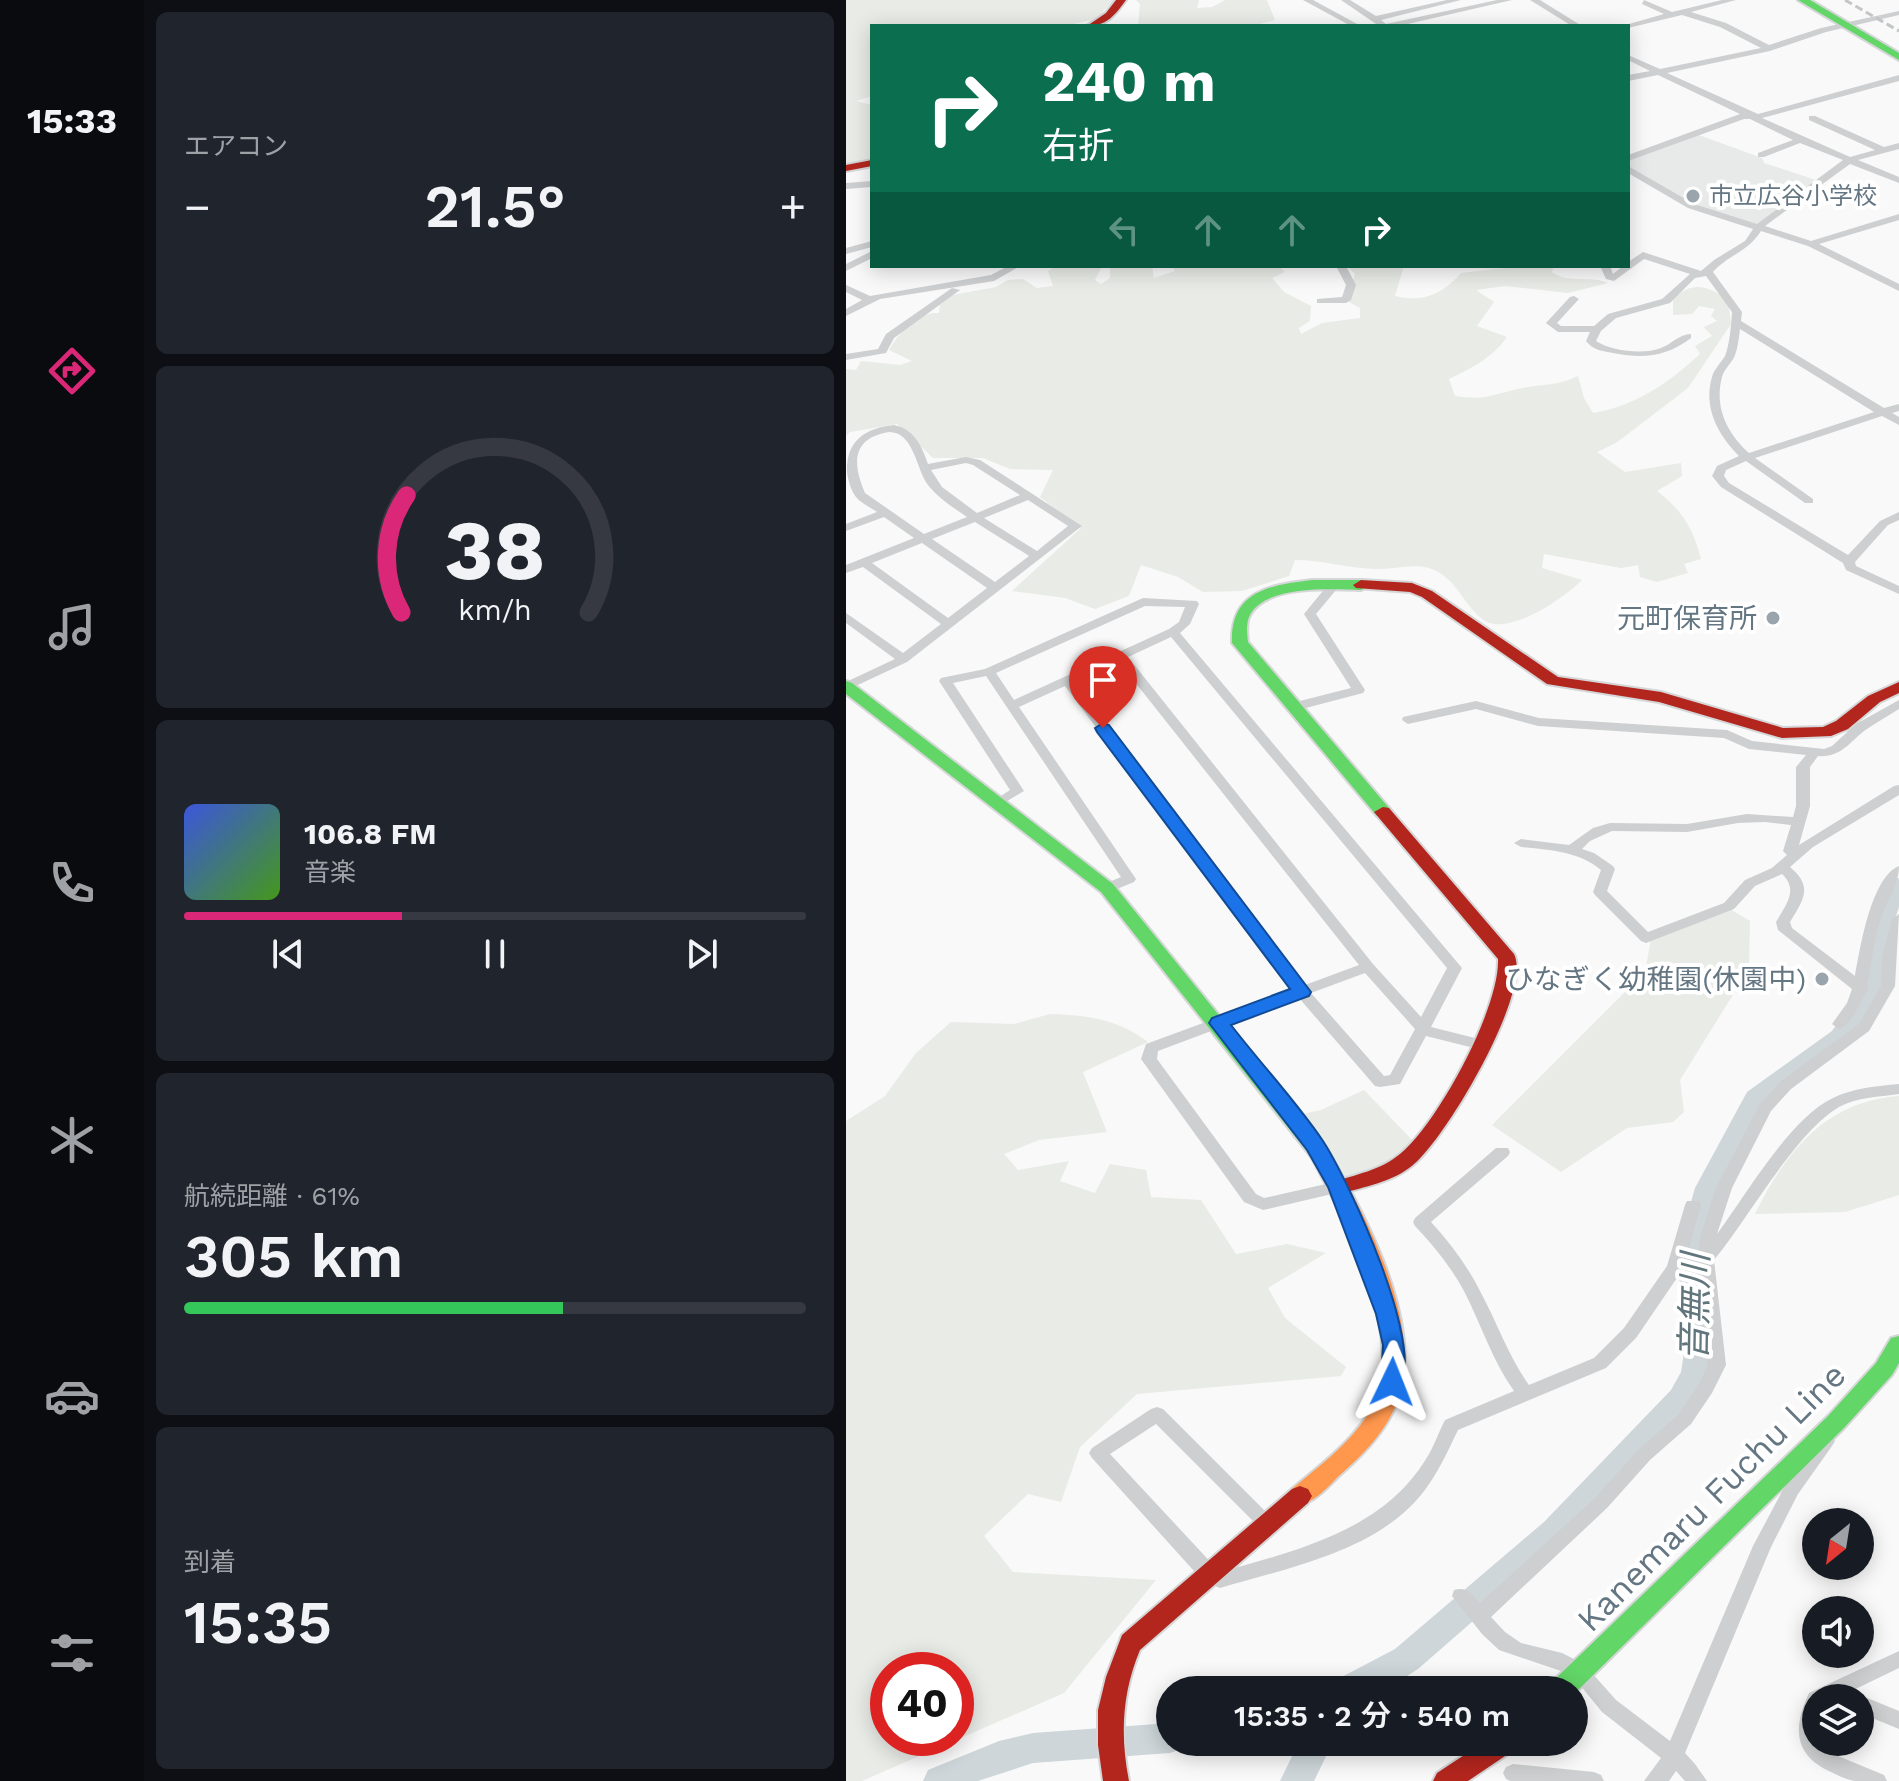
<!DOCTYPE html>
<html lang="ja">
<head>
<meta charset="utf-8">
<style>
  body { margin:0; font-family:"Work Sans","Noto Sans JP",sans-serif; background:#20242c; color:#f1f3f6; height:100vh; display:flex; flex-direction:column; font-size:30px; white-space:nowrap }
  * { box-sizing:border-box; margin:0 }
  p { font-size:26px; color:#9ea1a6 }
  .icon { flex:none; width:44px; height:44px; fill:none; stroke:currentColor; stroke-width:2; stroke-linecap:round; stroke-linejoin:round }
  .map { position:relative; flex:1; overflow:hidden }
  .sheet { display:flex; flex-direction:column; gap:12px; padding:12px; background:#0d0f14; width:702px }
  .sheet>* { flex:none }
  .hud { position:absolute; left:24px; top:24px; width:760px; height:244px; border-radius:0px; box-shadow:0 4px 20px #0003; background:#0b6e4f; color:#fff; overflow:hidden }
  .needle { width:52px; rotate:210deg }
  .fabs { position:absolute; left:956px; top:1508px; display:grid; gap:16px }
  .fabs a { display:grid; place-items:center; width:72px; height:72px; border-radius:50%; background:#171b24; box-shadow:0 4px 20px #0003; font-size:40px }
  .speed { position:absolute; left:24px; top:1652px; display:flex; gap:16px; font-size:40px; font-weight:700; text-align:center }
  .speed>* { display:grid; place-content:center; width:104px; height:104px; border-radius:50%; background:#171b24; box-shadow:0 4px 20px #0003; line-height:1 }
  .speed .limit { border:12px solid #d22; background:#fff; color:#111 }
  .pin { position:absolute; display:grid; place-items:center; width:68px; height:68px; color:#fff; margin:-82px -34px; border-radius:50% 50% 50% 0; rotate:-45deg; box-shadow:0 0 8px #0007 }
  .pin .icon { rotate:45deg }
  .me { position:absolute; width:88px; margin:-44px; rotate:2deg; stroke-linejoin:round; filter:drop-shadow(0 0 6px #0008) }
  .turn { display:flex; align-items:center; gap:28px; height:168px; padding:0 40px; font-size:36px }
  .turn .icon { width:104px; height:104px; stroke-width:2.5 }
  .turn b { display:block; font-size:56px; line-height:68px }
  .lanes { display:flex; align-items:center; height:76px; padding:0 40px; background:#0003; justify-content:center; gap:40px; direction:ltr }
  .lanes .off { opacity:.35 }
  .big { font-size:60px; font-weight:600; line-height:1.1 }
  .sheet .widget { flex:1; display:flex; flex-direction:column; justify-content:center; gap:12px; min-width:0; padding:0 28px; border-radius:12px; background:#20242c }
  .sheet .dial { align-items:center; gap:0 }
  .dial svg { height:208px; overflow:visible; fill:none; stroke:#363941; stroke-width:7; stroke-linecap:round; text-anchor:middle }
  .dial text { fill:#f1f3f6; stroke:none }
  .song { display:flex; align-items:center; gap:24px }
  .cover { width:96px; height:96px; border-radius:12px; background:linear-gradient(135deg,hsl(230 70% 55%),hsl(100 70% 35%)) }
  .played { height:8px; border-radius:4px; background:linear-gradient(90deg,#db2777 35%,#363941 35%) }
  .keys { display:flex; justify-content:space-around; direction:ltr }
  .heat { display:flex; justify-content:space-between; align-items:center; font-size:44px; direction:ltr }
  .charge { height:12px; border-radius:6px; background:linear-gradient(90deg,#34c759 61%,#363941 0) }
  .trip { position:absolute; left:310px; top:1676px; width:432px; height:80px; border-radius:40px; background:#171b24; box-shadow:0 4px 20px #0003; font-weight:600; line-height:80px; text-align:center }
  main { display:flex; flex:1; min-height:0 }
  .tab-bar { display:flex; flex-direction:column; width:144px; justify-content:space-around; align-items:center; background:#090b0e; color:#9ea1a6 }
  .tab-bar .icon { width:56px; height:56px }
  .tab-bar .current { color:#db2777 }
  .tab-bar b { font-size:36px; color:#f1f3f6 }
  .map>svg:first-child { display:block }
  .built { fill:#e8e9e9 }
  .green { fill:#e8ebe6; fill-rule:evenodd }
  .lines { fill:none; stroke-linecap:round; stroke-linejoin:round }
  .river { fill:#ced6d9; fill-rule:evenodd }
  .fast-casing { stroke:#d5d6d7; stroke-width:4 }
  .slow-casing { stroke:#d5d6d7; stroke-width:4 }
  .jam-casing { stroke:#d5d6d7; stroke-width:4 }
  .street { fill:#cecfd0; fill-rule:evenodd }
  .fast { fill:#63d668; fill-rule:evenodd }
  .slow { fill:#ff974d; fill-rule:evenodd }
  .jam { fill:#b3261e; fill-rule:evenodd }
  .rail { stroke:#c3c5c6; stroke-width:3; stroke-dasharray:8 4; stroke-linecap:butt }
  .route { fill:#1a73e8; stroke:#114b97; stroke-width:2 }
  .poi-dot { fill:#99a4ac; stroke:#fff; stroke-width:3 }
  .labels { text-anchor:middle; stroke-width:8; stroke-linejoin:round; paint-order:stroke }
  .far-poi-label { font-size:24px; fill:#657683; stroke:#fff; text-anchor:start }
  .poi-label { font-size:28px; fill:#657683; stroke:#fff; text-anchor:end }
  .near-street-label { font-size:34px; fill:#657683; stroke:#fff }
  .near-water-label { font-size:36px; font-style:italic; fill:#60757c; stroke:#fff }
</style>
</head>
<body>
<main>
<nav class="tab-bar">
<b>15:33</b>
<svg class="icon current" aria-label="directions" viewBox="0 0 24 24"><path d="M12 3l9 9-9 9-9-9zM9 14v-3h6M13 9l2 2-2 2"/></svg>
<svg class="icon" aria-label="music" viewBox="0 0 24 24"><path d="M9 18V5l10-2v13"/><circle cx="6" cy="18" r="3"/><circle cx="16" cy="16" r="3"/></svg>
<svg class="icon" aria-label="phone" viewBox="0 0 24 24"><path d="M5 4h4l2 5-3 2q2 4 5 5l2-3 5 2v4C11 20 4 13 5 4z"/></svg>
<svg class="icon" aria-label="climate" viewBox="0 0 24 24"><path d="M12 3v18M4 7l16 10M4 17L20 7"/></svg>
<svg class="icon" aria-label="car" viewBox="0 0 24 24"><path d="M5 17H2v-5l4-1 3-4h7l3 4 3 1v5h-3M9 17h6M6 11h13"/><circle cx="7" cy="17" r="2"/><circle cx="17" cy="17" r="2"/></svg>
<svg class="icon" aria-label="filters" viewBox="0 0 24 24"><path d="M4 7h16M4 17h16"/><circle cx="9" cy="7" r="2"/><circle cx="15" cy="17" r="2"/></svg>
</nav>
<section class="sheet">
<div class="widget"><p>エアコン</p>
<div class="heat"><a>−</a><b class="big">21.5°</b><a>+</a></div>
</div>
<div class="widget dial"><svg viewBox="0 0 100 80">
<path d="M14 69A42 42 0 1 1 86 69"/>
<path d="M14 69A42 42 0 0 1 16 24" stroke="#db2777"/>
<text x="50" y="56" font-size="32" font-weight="700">38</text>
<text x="50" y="72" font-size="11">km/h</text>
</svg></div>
<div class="widget">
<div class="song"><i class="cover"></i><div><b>106.8 FM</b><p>音楽</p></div></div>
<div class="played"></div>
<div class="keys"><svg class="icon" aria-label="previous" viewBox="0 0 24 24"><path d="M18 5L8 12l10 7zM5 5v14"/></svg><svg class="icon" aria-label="pause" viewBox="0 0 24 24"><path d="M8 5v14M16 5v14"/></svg><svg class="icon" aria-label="next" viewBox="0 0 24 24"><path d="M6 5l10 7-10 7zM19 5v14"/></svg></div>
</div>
<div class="widget"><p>航続距離 · 61%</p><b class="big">305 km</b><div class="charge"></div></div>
<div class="widget"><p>到着</p><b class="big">15:35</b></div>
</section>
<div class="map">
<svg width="1053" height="1781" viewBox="0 0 1053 1781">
  <rect width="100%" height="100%" fill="#f9f9f9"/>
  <polygon class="built" points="850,134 916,158 918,163 973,181 913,228 845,206 782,169 782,158"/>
  <g class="green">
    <polygon points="0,0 268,0 250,19 218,26 26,26 26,96 10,101 26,105 26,159 0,165"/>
    <polygon points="290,0 353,0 351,8 366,7 379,0 421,0 429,20 406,26 292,26 294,4"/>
    <path d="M209 266H256L249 280 255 284 264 278V266H306L308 278 329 271 326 266H433L439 272 426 278 438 292 465 306 464 321 453 328 455 334 476 323 514 318V308L501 301 509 274 501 266H558L549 296C577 303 597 294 615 273 647 269 676 266 708 266L706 272C721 284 745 275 762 283L722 293 659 286 630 290 648 302 631 326 661 337C646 358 626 368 603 379L609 396C642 401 646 394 677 388 701 383 708 387 732 376L738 398 747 413C789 406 823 383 854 354L849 346 866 336 858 327 871 321 865 316 869 309 853 306 846 314 827 315V298C847 281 861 285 882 300L885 324 842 388 770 443 751 452 779 472 835 463 836 476 811 491C836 510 847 528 855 559L838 564 842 573 811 582 794 577 792 565 775 568 698 554 696 568 736 580C718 598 659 640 635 618 616 602 609 576 583 568 567 563 544 570 528 569 501 568 476 560 449 560L443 576 396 591 357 592 332 577 295 565 283 596 249 609 219 598 166 591 235 528 194 497 207 470 164 469 137 458H87L51 424 4 432 0 436V369L10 370 15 361 54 365 66 361 43 350C52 334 71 311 93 313L94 305 106 295 150 287 162 280 177 279 191 288 207 286 202 271Z"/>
    <polygon points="884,909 904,921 903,969 834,1080 838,1112 827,1122 781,1128 715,1172 646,1125 799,972 805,939"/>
    <path d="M204 1014C240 1015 272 1019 302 1042L237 1072 261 1132 193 1140 158 1154 172 1170 223 1161 214 1181 249 1193 264 1164 300 1170 305 1197 355 1200 390 1254 441 1244 480 1253 422 1288 439 1318 500 1367 495 1376 291 1394 234 1447 215 1502 182 1494 138 1536 167 1572 310 1580 218 1693 16 1781H0V1121L39 1096 70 1053 105 1022 168 1024ZM42 1670H110V1738H42Z"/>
    <polygon points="518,1090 568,1142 539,1167 500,1180 456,1114 475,1110"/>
    <path d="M1053 1096V1195L999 1212 909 1214C939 1152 980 1101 1053 1096Z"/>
  </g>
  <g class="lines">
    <g class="river">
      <polygon points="1053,878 1053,907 1042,940 1044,971 1035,998 1004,1043 920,1104 877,1188 864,1233 860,1274 868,1308 869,1346 865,1372 847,1406 720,1540 572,1669 539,1690 485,1690 490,1680 549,1649 698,1522 825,1390 835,1372 839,1346 840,1308 832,1274 836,1233 849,1188 901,1092 986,1031 1010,997 1020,971 1018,940 1031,901 1045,881"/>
      <polygon points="324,1723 324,1742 339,1742 336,1749 324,1753 187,1763 132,1781 77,1781 82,1770 153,1741 187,1733"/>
      <polygon points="453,1742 487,1742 468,1781 434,1781"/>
    </g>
    <defs>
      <g id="fast">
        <polygon points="952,0 964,0 1053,53 1053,60"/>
        <path d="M466 580H515L523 585 515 590C485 589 418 584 403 617 400 625 401 634 402 642L543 808 546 812 543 816H531L386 643C384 591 424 585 466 580Z"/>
        <polygon points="0,681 6,683 267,884 481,1149 484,1154 481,1159 467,1159 255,892 0,694"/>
        <polygon points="1053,1336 1053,1363 1046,1375 998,1428 728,1694 728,1690 702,1690 706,1682 982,1416 1030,1363 1045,1338"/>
      </g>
      <path id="slow" d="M474 1147 481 1149C519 1214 580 1326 551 1402 541 1430 518 1454 495 1474 482 1486 465 1509 446 1503L442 1496 446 1489C474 1465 508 1441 526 1407 563 1339 496 1215 464 1154L467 1149Z"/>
      <g id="jam">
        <path d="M270 0H280C269 15 261 26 241 26L260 13Z"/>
        <polygon points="26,160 26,166 0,171 0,165"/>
        <polygon points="515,580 566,583 586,591 712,677 815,692 937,728 977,727 990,721 1022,696 1053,682 1053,693 1034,702 1002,729 985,736 936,738 813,702 701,684 576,597 564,592 510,588 507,585"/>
        <path d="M537 807 543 808 668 954C687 991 599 1140 567 1165 547 1182 518 1187 493 1194L486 1192 483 1187 486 1182C509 1175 535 1170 554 1154 592 1123 654 1008 652 959L528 812Z"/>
        <path d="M454 1486 462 1489 466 1496 462 1503 294 1650C276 1693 274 1735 283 1781H257L252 1745V1710L260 1677 276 1635 446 1489Z"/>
        <polygon points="638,1742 672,1742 668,1750 622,1781 587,1781 591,1773"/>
      </g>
    </defs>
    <use href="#fast" class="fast-casing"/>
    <use href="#slow" class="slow-casing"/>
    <use href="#jam" class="jam-casing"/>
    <g class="street">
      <polygon points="457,0 467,0 515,26 505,26"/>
      <polygon points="495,0 504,0 530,16 601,0 615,0 535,20 540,24 651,0 666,0 553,26 533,26"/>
      <polygon points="684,0 694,0 736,26 726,26"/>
      <path d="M798 0 826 12 876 0H890L845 12 880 23 923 45 975 28 1053 11V15L980 32 924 51 821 73 912 114 1053 75V81L916 118 1004 157 1029 150 963 120V116H969L1038 147 1053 143V149L1012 160 1053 177V183L1004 164 919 226 965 241 1053 214V220L973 244 1053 284V291L962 246 915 231C901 253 883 254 867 272L896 312 895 321 1038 408 1053 404V411L1046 413 1053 417V425L1036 416 909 458 967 499V503H959L900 461 880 470 878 476 883 483 1002 555 1034 521 1053 512V520L1042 525 1009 562 1010 566 1053 586V594L1000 570 997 563 875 487 866 476 871 466 893 456C872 435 857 408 866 377 868 369 875 363 879 356 884 343 885 326 886 312L860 276 849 278 824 303 770 318 755 331 750 341C765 351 798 355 815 348 826 344 833 334 845 334V338C820 357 797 359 767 353 756 351 747 350 740 341L744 332H712L700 323 724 297 728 296 733 299 711 323 715 326H748L762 314 816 299 844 274 798 259 768 281 760 279 754 266H764L767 274 777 266H782V262L797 252 855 271 868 260 899 241 907 229 842 208 782 173V166L848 204 911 224 997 160 954 143 918 157H912V153L947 140 904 119H898L782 161V155L894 114 812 75 782 81V75L804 71 782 60V55L814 69 915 48 874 27 836 15 782 28V26H776L818 14 796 4ZM894 329 1028 412 903 453C881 433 868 407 876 377 878 369 886 363 889 355 892 347 893 337 894 329Z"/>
      <polygon points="26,181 26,187 0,189 0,183"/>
      <polygon points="26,241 26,247 0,254 0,248"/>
      <polygon points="26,251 26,258 0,271 0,264"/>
      <polygon points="162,266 174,266 148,281 34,299 0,316 0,309 16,300 0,292 0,285 24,296 145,275"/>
      <polygon points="490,266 500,266 510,285 505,300 500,303 471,303 471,299 496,297 500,285"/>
      <polygon points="106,288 114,290 48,338 40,353 0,360 0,354 32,349 40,334"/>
      <path d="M48 425C68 429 76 446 82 464L120 457 134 460 236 526 61 662 1 690 0 682 49 659 0 623V613L57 653 95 624 17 567 0 573V565L68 538 38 517 0 531V524L31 512C24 507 15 503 10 497 5 491 2 480 1 472 0 440 20 428 48 425ZM43 432C68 432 70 469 82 485 92 498 108 508 121 517L78 534 19 493C6 463 6 438 43 432ZM120 463 127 465 174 495 131 513 96 487 85 470ZM182 500 222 526 191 551 138 518ZM129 522 177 552 183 556 149 582 86 539ZM76 543 141 588 102 618 26 563Z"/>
      <polygon points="489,580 495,584 470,614 519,690 517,693 452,710 442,710 441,707 442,704 505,688 458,614 485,581"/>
      <path d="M297 598 351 601 353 604 344 624 334 633 616 968 585 1027 637 1040 640 1044 632 1049 580 1036 554 1084 534 1087 529 1086 453 998 312 1051 311 1059 410 1194 418 1198 493 1181 499 1183 501 1187 499 1191 417 1210 398 1202 295 1059 300 1044 447 990 219 686 173 707 290 879 288 882 266 891H256L254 888 256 885 275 877 140 676 107 683 178 791 153 806 146 802 164 790 93 681 95 678 139 669ZM299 606 339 607 333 622 323 629 168 700 150 673ZM325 637 601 968 575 1017 527 964 282 657ZM273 662 513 965 459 985 229 682ZM519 973 569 1029 544 1075 538 1076 465 993Z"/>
      <path d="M1053 700V709C1042 716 1029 723 1018 731 1003 743 994 758 972 756L964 767V806L953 845 1048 786 1053 785V795L967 847 944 867C968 887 957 900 944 922L946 928 1009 976C1014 949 1025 877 1053 866 1053 886 1040 901 1034 921 1027 942 1026 964 1021 986L1023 989C1012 1001 1010 1021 993 1029L986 1024 1001 1003 1006 989 932 930 930 922C940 905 953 890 936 874L909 886 888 909 800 943 795 941 749 895 747 892 755 870C732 851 703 850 675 847L668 843 675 839 723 845 747 828 764 823 841 824 901 814 947 817 950 806V767L960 755 903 749 878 738 692 726 630 709 562 724 556 720 557 717 630 701 693 718 881 730 906 741 978 749 986 746 1010 724ZM919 822 945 825 937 851 941 855 926 868 899 880 878 903 802 932 761 891 769 869 767 866 748 853 736 849 744 841 766 831 841 832 892 823Z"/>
      <path d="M1053 914 1049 986 1023 1031 945 1089 925 1111 886 1188 871 1234C900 1195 944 1118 987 1098 1007 1088 1031 1086 1053 1084V1094C1033 1097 1011 1097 993 1107 949 1133 902 1219 868 1260L880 1365 866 1393 845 1424 804 1460 761 1508 645 1617 659 1632 675 1643 716 1653 738 1664 770 1700 824 1741 907 1546 940 1484 974 1436 980 1434 986 1436 989 1441 986 1446 952 1494 925 1547 839 1753 849 1764 861 1781H839L830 1771 823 1781H798L815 1758 756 1712 734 1685 718 1672 653 1650 636 1634 606 1596 608 1590C621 1586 626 1594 634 1603L749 1498 792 1450 833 1414 853 1384 862 1365 853 1270 840 1275H833L790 1338 760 1368 612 1430C601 1453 591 1475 575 1495 528 1552 441 1568 374 1588L357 1581 246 1458 243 1453 246 1448 305 1409 311 1407 317 1409 427 1519 430 1524 427 1529 421 1532 415 1529 310 1424 264 1454 371 1569 375 1572C451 1550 536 1531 580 1459 588 1447 592 1433 599 1420L668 1391C646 1360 635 1324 618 1291 605 1267 588 1246 569 1226L567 1222 569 1218 650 1148H662L664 1152 662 1156 585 1222C605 1244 623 1268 636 1295 652 1325 663 1357 683 1385L748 1358 778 1328 821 1266 839 1205 841 1201H853L855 1205 839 1262 852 1256 855 1234 870 1188 914 1104 935 1081 1013 1024 1035 986 1036 957 1046 919Z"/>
      <path d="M1053 1651V1668L991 1698H970V1742H975L992 1756 1038 1775 1041 1781C1031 1781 1019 1781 1009 1781 1001 1780 993 1776 985 1772 947 1755 947 1727 963 1693Z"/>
      <polygon points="1014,1695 1053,1711 1053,1729 1014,1713 1014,1698 1007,1698"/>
      <polygon points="667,1764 748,1772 755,1775 758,1781 664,1781 660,1779 657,1773 660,1767"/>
    </g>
    <use href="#fast" class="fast"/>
    <use href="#slow" class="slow"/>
    <use href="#jam" class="jam"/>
    <polyline class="rail" points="999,0 1053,31"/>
  </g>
  <path class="route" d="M257 723 263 725 465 992 463 996 385 1025C415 1064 450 1101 477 1141 504 1183 578 1343 554 1388H538L535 1382 537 1345 530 1314 482 1187 461 1150 363 1023 366 1018 444 989 251 732 249 728Z"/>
  <g class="poi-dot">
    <circle cx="847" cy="196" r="8"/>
    <circle cx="927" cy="618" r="8"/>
    <circle cx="976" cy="979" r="8"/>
  </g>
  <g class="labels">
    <g class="far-poi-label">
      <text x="863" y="204">市立広谷小学校</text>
    </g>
    <g class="poi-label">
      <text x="911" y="628">元町保育所</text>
      <text x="960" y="989">ひなぎく幼稚園(休園中)</text>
    </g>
    <g class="near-street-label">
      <text transform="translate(865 1497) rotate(-45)" y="12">Kanemaru Fuchu Line</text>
    </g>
    <g class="near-water-label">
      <text transform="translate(848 1307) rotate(-89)" y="13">音無川</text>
    </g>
  </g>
</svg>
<div class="fabs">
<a><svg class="needle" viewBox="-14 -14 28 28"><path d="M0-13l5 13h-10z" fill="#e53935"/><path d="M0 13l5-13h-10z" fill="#9ea1a6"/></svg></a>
<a><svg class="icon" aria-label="sound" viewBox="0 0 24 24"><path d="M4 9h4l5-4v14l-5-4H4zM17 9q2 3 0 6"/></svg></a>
<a><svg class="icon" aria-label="layers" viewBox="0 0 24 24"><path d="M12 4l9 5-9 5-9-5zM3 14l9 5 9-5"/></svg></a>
</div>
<div class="speed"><div class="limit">40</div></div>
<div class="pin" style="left:257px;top:728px;background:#d93025"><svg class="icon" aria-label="arrive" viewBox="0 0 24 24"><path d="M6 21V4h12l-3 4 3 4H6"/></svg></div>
<svg class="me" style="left:546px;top:1382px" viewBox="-20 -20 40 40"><path d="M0-17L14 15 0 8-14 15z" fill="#1a73e8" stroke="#fff" stroke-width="4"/></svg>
<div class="trip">15:35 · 2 分 · 540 m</div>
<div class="hud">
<div class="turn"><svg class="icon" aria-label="right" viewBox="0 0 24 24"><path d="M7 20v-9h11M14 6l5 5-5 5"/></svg><div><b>240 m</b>右折</div></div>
<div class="lanes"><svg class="icon off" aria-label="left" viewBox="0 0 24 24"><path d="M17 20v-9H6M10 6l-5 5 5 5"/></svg><svg class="icon off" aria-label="ahead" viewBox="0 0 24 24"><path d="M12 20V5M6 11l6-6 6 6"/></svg><svg class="icon off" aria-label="ahead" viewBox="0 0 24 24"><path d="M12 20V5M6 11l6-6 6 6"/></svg><svg class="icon" aria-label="right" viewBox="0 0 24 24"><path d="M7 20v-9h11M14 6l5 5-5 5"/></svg></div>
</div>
</div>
</main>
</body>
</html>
